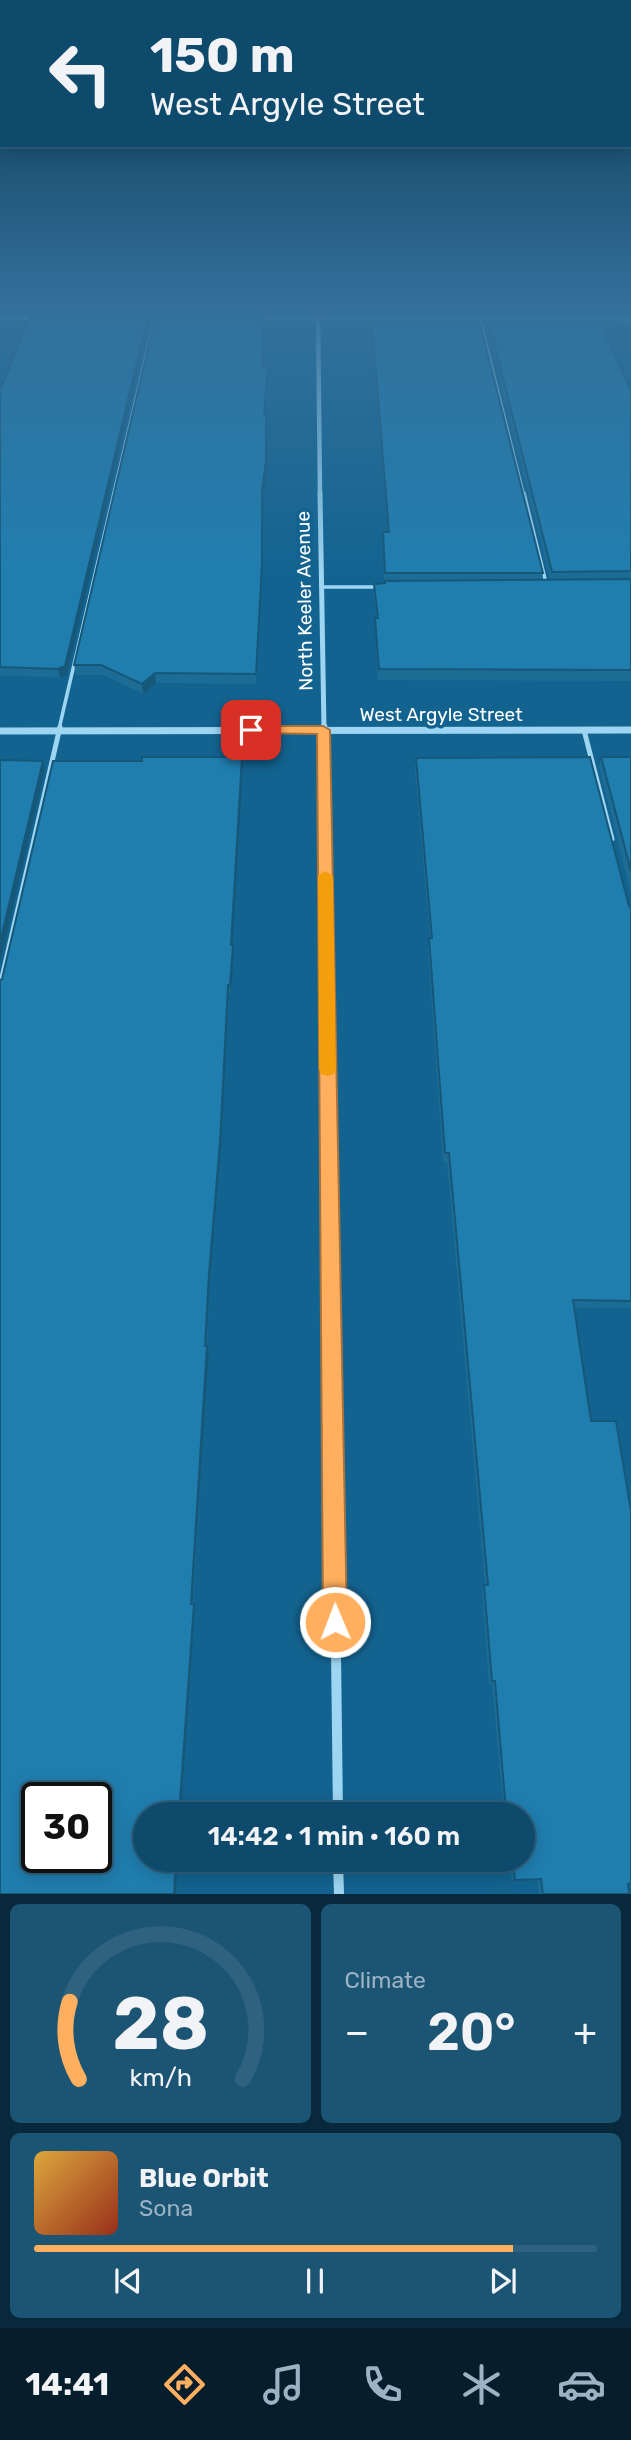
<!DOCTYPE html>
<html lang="en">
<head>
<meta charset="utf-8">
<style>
  body { margin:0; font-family:Rubik,sans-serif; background:#1c5474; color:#f1f3f6; height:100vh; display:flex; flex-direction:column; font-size:26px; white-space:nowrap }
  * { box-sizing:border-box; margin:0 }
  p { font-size:23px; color:#9bb3c2 }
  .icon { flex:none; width:38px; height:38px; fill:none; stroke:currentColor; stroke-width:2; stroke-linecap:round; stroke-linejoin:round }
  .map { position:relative; height:1894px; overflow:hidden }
  .drawer { display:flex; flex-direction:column; gap:10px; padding:10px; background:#08293b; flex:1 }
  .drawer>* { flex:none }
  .banner { position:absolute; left:0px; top:0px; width:632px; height:147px; box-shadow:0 4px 18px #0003,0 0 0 2px #2e627f; background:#0e4a6c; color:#f1f3f6; overflow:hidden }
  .speed { position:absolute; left:21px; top:1782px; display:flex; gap:14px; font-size:35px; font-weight:700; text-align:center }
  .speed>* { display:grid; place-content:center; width:91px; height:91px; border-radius:50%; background:#0e4a6c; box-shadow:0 4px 18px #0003,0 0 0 2px #2e627f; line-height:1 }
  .speed .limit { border:4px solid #111; border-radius:10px; background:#fff; color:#111 }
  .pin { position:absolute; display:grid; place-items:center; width:60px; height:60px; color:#fff; margin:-30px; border-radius:14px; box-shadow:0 4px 10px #0006 }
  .me { position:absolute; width:77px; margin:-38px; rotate:359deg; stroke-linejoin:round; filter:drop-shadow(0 0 5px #0008) }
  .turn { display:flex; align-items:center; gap:24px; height:147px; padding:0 35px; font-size:32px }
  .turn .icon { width:91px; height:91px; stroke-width:2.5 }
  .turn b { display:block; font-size:49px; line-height:60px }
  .big { font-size:52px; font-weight:600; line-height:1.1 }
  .drawer .card { flex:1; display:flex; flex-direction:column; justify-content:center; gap:10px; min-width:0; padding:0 24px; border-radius:10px; background:#1c5474 }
  .drawer .dial { align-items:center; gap:0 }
  .dial svg { height:182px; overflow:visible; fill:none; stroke:#2e627f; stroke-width:7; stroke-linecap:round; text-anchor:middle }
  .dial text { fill:#f1f3f6; stroke:none }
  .song { display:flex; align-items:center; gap:21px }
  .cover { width:84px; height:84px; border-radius:10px; background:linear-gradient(135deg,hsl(40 70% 55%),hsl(10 70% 35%)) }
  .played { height:7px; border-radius:4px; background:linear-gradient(90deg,#ffaf5e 85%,#2e627f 85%) }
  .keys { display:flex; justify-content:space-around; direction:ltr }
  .heat { display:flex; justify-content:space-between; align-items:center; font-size:38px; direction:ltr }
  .drawer .tiles { flex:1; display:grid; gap:10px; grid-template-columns:1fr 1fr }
  .card:last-child { grid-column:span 2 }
  .trip { position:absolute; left:133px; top:1802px; width:402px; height:70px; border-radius:35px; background:#0e4a6c; box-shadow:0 4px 18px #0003,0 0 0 2px #2e627f; font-weight:600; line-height:70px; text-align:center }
  .tab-bar { display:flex; height:112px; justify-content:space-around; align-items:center; background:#061e2b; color:#9bb3c2 }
  .tab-bar .icon { width:49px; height:49px }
  .tab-bar .on { color:#ffaf5e }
  .tab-bar b { font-size:32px; color:#f1f3f6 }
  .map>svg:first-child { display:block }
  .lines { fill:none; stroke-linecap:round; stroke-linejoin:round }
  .service-far2 { stroke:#9ed5f2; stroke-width:2.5 }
  .service-far1 { stroke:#9ed5f2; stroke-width:3.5 }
  .service { stroke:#9ed5f2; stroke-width:5 }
  .minor-far4 { stroke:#9ed5f2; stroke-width:4.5 }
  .minor-far3 { stroke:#9ed5f2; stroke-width:5 }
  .minor-far2 { stroke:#9ed5f2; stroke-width:7 }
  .minor-far1 { stroke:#9ed5f2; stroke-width:9 }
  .minor { stroke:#9ed5f2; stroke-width:10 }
  .wall { fill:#1c6c96; fill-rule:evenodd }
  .shaded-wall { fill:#16587a }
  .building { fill:#207eaf; stroke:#16587a; stroke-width:2; fill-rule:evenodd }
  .route { fill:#ffaf5e; stroke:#a6723d; stroke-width:2 }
  .slow { fill:#f59e0b }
  .labels { text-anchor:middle; stroke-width:7; stroke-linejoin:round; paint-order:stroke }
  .street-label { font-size:19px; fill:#fff; stroke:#136390 }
</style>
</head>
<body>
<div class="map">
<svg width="631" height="1894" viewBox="0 0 631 1894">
  <rect width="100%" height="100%" fill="#136390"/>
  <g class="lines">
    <g class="service-far2">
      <polyline points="480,318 524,495"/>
      <polyline points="113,495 156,311"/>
    </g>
    <g class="service-far1">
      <polyline points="524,493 546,583"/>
      <polyline points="321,587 379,587"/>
      <polyline points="59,729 114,493"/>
    </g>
    <g class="service">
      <polyline points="584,730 612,839"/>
      <polyline points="0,986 60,727"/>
    </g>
    <g class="minor-far4">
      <polyline points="318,311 320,495"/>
      <polyline points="0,318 39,318"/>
      <polyline points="258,318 618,318 631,321"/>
    </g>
    <polyline class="minor-far3" points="320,493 324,729"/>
    <g class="minor-far2">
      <polyline points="324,727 328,1028"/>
      <polyline points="0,731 631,730"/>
    </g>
    <polyline class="minor-far1" points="328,1026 333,1409"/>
    <g class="minor">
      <polyline points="333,1407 338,1815"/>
      <polyline points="338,1860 339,1894"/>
    </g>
  </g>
  <g class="wall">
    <polygon points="36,311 153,311 151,313 37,313"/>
    <polygon points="158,311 265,311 264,313 160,313"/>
    <polygon points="264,314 262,367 268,376 265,414 267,470 262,501 262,574 256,684 156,683 143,694 103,675 76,675 74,665"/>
    <polygon points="149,323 67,675 60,677 0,676 0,390"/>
    <polygon points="489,323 631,391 631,681 378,680 375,628 375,618 377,618 373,594 374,584 385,583 384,582 383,541 383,532 388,532 372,331 372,324 543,573 542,579 550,579 488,332"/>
    <path d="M142 757H242L243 766 232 945H233L234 954 231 993H229L221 1149 210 1281 207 1346 209 1352 193 1604 195 1608 181 1815H145V1860H178L176 1894H0V980L2 979 53 761H142ZM37 1797H96V1857H37Z"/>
    <polygon points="601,757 631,757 631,894 599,767"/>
    <polygon points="416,758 631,908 631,1308 574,1308 629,1894 539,1894 537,1879 512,1879 509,1860 523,1860 523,1815 504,1815 492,1684 489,1684 482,1590 485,1585 447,1162 443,1162 428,948 430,938 415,769"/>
  </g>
  <g class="shaded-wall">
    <polygon points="148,315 149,323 67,675 60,677 58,669"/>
    <polygon points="268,367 268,376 264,423 264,414"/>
    <polygon points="266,414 267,470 262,501 262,574 256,684 262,491"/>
    <polygon points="155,673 156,683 143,694 142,684"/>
    <polygon points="242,757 243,766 232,954 231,945"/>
    <polygon points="43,761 45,770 0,963 0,942"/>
    <polygon points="233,945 234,954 231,993 230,985"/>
    <polygon points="228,985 229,993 221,1149 210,1281 206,1352 205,1346 209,1274"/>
    <polygon points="207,1346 209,1352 192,1608 191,1604"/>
    <polygon points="194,1604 195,1608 181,1815 179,1815"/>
    <polygon points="176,1860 178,1860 176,1894 174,1894"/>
  </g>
  <g class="building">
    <polygon points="156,314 264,314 262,367 268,367 264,414 266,414 266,461 262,491 262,564 256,674 155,673 142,684 101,665 74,665"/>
    <polygon points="31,315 148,315 65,666 58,669 0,667 0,390"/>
    <polygon points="489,323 601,324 631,391 631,571 552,572"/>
    <polygon points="372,324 480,324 543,573 385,573 383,532 389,532"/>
    <polygon points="631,579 631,670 379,669 375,618 378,618 374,584 385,583 385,581"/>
    <path d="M142 757H242L231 945H233L230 985H228L220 1142 209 1274 205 1346H207L191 1604H194L179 1815H145V1860H176L174 1894H0V980L2 979 53 761H142ZM37 1797H96V1857H37Z"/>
    <polygon points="590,757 629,906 631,908 631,1301 573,1300 591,1421 616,1421 631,1511 631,1884 628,1884 629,1894 543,1894 541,1879 515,1880 513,1860 523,1860 523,1815 507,1815 505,1799 495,1681 492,1681 484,1585 488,1585 449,1153 445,1153 429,938 432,938 416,758"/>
    <polygon points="601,757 631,757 631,871"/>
    <polygon points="0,760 43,761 0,942"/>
  </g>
  <linearGradient id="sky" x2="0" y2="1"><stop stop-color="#0a364f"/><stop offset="0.54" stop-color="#33719c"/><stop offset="1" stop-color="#33719c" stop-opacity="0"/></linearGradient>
  <rect width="631" height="576" fill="url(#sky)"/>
  <polygon class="route" points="251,726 323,726 330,730 347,1622 344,1631 335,1634 327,1631 323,1622 317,734 246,733 244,730"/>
  <polygon class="slow" points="325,871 333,876 336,1069 334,1074 328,1076 321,1074 319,1069 318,876"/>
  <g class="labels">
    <g class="street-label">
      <text transform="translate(304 601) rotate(-91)" y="7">North Keeler Avenue</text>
      <text x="441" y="721">West Argyle Street</text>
    </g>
  </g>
</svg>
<div class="speed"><div class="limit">30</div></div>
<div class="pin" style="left:251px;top:730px;background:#d93025"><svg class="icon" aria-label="arrive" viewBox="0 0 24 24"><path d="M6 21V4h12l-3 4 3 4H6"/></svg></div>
<svg class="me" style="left:335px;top:1622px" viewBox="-20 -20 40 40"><circle r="17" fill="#ffaf5e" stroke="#fff" stroke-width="3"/><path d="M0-11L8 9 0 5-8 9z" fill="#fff"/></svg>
<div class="trip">14:42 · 1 min · 160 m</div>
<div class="banner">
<div class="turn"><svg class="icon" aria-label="left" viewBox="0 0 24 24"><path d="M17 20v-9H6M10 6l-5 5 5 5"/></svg><div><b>150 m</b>West Argyle Street</div></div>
</div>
</div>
<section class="drawer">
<div class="tiles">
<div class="card dial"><svg viewBox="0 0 100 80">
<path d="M14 69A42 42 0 1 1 86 69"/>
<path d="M14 69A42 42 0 0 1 10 35" stroke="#ffaf5e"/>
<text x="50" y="56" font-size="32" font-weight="700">28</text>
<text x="50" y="72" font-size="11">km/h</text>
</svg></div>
<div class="card"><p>Climate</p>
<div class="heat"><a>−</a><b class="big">20°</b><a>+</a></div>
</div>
<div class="card">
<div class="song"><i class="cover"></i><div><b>Blue Orbit</b><p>Sona</p></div></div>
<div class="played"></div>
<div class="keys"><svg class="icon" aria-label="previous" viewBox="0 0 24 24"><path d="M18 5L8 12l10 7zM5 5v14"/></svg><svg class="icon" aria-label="pause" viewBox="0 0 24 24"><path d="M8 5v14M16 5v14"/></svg><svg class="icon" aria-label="next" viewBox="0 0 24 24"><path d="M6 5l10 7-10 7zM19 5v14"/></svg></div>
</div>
</div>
</section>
<nav class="tab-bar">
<b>14:41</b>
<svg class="icon on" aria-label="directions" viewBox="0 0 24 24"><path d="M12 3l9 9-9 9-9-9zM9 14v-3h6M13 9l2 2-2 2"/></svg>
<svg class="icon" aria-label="music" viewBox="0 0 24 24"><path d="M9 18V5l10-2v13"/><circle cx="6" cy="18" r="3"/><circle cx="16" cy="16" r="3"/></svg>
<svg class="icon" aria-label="phone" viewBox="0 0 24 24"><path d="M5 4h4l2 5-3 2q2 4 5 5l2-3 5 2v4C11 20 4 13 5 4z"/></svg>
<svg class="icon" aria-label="climate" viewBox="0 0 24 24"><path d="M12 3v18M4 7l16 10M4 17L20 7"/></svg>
<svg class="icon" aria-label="car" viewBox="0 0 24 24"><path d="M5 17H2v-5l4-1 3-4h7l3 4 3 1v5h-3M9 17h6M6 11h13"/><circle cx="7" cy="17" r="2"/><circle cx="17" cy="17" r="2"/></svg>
</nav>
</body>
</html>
